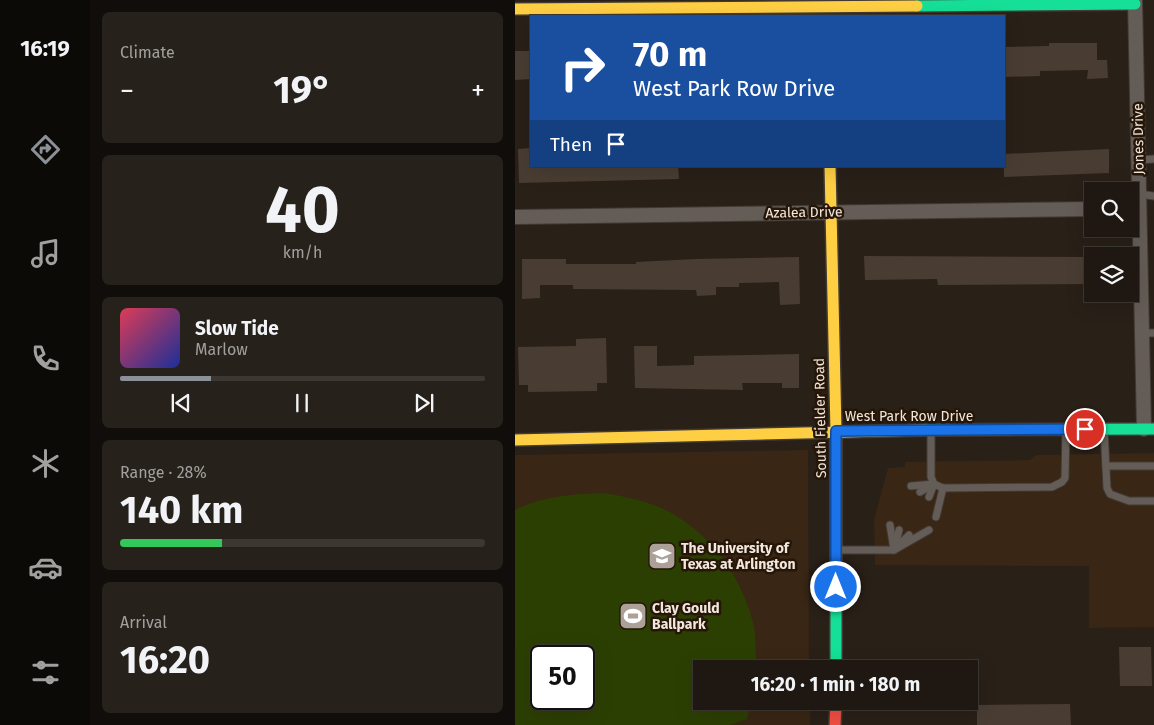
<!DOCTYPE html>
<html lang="en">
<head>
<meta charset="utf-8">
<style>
  body { margin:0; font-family:"Fira Sans",sans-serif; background:#27211b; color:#f1f3f6; height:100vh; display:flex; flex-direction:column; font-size:19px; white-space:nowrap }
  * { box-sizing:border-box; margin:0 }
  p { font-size:16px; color:#a1a09f }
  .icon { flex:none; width:28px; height:28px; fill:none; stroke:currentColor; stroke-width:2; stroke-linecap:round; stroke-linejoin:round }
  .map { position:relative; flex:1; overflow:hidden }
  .panel { display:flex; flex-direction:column; gap:12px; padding:12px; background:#110d0a; width:425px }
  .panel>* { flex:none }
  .guide { position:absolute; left:15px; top:15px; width:475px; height:152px; border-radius:0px; box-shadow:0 5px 20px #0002,0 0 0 1px #3c3732; background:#1a4fa0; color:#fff; overflow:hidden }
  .fabs { position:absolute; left:569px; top:182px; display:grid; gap:10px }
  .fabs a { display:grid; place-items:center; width:55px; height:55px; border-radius:0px; background:#1f1812; box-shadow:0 5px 20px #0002,0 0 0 1px #3c3732; font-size:25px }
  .speed { position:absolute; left:15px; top:645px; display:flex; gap:10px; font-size:25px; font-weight:700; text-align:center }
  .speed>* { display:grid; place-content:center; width:65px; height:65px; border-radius:50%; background:#1f1812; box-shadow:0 5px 20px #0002,0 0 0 1px #3c3732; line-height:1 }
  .speed .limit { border:2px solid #111; border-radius:8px; background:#fff; color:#111 }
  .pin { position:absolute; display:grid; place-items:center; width:42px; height:42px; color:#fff; margin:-21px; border:2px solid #fff; border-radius:50%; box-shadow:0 1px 5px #0007 }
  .me { position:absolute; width:55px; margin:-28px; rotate:0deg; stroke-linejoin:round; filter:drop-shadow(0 0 4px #0008) }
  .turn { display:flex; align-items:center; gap:18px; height:105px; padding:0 20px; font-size:22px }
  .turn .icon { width:65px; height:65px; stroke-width:2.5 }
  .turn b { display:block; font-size:35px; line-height:42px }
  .then { display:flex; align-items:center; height:48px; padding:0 20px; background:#0003; gap:10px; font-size:19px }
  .big { font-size:38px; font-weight:700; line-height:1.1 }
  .panel .card { flex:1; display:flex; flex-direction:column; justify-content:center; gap:8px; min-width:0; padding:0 18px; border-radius:8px; background:#27211b }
  .panel .dial { align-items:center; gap:0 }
  .dial b { font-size:65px; line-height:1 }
  .song { display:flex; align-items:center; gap:15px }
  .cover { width:60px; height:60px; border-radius:8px; background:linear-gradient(135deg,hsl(350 70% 55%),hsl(230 70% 35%)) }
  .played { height:5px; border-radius:2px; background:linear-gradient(90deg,#8c9099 25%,#3c3732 25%) }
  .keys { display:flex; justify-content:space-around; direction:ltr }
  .heat { display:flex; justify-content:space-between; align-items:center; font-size:28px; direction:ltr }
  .charge { height:8px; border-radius:4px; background:linear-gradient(90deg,#34c759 28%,#3c3732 0) }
  .trip { position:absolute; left:178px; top:660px; width:285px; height:50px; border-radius:0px; background:#1f1812; box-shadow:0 5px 20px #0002,0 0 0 1px #3c3732; font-weight:700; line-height:50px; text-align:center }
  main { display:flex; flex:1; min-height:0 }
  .menu { display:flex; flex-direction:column; width:90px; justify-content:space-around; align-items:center; background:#0c0a07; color:#a1a09f }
  .menu .icon { width:35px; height:35px }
  .menu .selected { color:#8c9099 }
  .menu b { font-size:22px; color:#f1f3f6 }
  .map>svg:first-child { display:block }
  .built { fill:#392614; fill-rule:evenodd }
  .green { fill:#2c3f03; fill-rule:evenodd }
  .building { fill:#493d33 }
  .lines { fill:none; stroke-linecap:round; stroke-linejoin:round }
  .lane-casing { stroke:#423a34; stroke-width:9 }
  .street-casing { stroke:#423a34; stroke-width:16 }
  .fast-casing { stroke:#423a34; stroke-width:14 }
  .slow-casing { stroke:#423a34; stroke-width:14 }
  .jam-casing { stroke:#423a34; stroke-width:14 }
  .lane { stroke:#645d57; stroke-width:7 }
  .street { stroke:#645d57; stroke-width:14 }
  .fast { stroke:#16e098; stroke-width:11 }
  .slow { stroke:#ffcf43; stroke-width:11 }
  .jam { stroke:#f24e42; stroke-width:11 }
  .route-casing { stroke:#114b97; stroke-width:12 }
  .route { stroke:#1a73e8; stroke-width:9 }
  .labels { text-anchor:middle; stroke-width:5; stroke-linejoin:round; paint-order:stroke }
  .street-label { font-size:14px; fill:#f2e7dd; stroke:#261608 }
  .poi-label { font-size:14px; font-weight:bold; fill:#f2e7dd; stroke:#261608; text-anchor:start }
</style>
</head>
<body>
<main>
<nav class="menu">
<b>16:19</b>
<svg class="icon selected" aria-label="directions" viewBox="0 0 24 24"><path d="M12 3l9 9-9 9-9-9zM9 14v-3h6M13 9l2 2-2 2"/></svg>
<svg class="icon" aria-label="music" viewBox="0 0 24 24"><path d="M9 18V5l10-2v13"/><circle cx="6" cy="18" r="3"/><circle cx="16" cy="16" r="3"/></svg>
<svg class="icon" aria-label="phone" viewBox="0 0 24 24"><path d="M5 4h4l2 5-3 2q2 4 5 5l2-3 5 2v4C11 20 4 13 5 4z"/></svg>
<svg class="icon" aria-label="climate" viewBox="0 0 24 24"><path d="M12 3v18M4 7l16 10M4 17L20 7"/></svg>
<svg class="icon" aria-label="car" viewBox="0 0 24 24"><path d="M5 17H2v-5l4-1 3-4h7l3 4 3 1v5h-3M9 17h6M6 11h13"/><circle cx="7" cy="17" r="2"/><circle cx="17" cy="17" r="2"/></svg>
<svg class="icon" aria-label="filters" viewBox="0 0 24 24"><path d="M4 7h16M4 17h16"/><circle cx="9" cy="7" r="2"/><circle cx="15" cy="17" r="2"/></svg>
</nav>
<section class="panel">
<div class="card"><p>Climate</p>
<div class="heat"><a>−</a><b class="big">19°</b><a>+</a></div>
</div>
<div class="card dial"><b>40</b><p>km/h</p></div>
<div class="card">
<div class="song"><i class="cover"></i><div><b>Slow Tide</b><p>Marlow</p></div></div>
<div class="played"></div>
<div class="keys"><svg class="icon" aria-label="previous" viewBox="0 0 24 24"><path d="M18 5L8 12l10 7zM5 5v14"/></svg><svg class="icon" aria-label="pause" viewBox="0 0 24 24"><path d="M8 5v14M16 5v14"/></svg><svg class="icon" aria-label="next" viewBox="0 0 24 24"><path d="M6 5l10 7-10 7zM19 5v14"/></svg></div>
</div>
<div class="card"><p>Range · 28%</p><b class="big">140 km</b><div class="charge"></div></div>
<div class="card"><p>Arrival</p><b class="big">16:20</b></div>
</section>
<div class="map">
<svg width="639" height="725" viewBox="0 0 639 725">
  <rect width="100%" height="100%" fill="#292018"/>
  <g class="built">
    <path d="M293 450 294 669H186V701H295V725H0V455ZM26 656H69V699H26Z"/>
    <polygon points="639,453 639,627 574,628 574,566 360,565 359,520 373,468 390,467 390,462 515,460 521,455"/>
  </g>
  <path class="green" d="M89 493C108 496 126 500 144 507 192 528 228 576 239 627 241 640 241 655 241 669H186V701H237L232 719 215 725H0V510C29 496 57 494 89 493ZM26 656H69V699H26Z"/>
  <g class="building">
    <polygon points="534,43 582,43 582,60 592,60 593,78 572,79 573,70 525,71 525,76 489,77 489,47 534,46"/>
    <polygon points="0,51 16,51 16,79 0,80"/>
    <polygon points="16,148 16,166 163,166 164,179 4,183 3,149"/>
    <polygon points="594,149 594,173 489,177 489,154"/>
    <polygon points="349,256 578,257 578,284 423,285 422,279 350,280"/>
    <polygon points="284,257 285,304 265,305 264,282 224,283 224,287 201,287 201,295 182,296 181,290 58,289 58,285 25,285 25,298 7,299 7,259 51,259 51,264 121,264 121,262 181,259"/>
    <polygon points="91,338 92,383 82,383 82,391 13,392 13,385 4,385 3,347 61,346 61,339"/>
    <polygon points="119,346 142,346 142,366 179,365 179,356 284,354 284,388 267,388 267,383 227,383 228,390 120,388"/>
    <polygon points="604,647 636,647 637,686 605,686"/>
    <polygon points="555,704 556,725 462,725 462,705"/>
  </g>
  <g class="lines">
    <defs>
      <g id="lane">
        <polyline points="623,160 639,159"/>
        <polyline points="624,194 639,196"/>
        <polyline points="627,333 639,333"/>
        <polyline points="589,429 592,488 595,494 614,501 639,501"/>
        <polyline points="416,431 416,477 419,484 428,488 537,487 547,482 550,478 551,430"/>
        <polyline points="591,466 639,466"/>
        <polyline points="396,486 419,484"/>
        <polyline points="405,492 416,486"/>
        <polyline points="414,497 419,484"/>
        <polyline points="421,517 428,488"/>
        <polyline points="375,525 379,550"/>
        <polyline points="384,545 394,535"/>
        <polyline points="380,547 384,530"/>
        <polyline points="322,550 379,550 414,530"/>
      </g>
      <g id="street">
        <polyline points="620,0 629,429"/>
        <polyline points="0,217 578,209"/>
      </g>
      <g id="fast">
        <polyline points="402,6 620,4"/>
        <polyline points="410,430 639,429"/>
        <polyline points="321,601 321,669"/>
      </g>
      <g id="slow">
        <polyline points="0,9 402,6"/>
        <polyline points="315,166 321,431 321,601"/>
        <polyline points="0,440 410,430"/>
      </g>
      <polyline id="jam" points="320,725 321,701"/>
    </defs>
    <use href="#lane" class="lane-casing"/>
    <use href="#street" class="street-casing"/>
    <use href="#fast" class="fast-casing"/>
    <use href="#slow" class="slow-casing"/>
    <use href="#jam" class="jam-casing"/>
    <use href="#lane" class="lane"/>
    <use href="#street" class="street"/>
    <use href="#fast" class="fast"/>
    <use href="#slow" class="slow"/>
    <use href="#jam" class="jam"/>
  </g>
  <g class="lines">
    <defs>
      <polyline id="route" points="321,587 321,431 570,429"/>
    </defs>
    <use href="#route" class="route-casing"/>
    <use href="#route" class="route"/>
  </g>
  <defs>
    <symbol id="university-square" viewBox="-11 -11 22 22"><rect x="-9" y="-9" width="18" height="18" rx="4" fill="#aca198" stroke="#261608"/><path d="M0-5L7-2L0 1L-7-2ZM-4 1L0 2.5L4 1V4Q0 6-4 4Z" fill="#fff"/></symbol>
    <symbol id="stadium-square" viewBox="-11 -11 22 22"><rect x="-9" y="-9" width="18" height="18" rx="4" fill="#aca198" stroke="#261608"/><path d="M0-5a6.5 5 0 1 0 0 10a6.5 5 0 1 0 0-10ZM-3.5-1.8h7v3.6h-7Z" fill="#fff"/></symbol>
  </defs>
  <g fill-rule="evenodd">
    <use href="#university-square" x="131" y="540" width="32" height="32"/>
    <use href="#stadium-square" x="102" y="600" width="32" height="32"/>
  </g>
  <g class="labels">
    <g class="street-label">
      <text transform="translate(623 139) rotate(-91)" y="5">Jones Drive</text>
      <text transform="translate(289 212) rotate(-1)" y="5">Azalea Drive</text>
      <text x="394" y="421">West Park Row Drive</text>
      <text transform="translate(305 418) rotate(-91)" y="5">South Fielder Road</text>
    </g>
    <g class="poi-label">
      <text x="166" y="553">The University of<tspan x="166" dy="16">Texas at Arlington</tspan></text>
      <text x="137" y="613">Clay Gould<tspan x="137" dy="16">Ballpark</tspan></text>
    </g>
  </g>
</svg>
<div class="fabs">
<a><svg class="icon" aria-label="search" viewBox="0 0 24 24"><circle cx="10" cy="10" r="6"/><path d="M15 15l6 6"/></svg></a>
<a><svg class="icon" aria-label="layers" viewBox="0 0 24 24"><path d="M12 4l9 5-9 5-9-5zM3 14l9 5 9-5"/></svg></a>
</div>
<div class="speed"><div class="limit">50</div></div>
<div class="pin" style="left:570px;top:429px;background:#d93025"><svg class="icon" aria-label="arrive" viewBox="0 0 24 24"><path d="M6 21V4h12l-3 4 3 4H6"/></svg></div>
<svg class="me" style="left:321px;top:587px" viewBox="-20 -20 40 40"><circle r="17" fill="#1a73e8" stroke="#fff" stroke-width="3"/><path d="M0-11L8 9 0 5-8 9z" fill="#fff"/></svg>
<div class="trip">16:20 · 1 min · 180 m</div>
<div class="guide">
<div class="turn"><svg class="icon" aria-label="right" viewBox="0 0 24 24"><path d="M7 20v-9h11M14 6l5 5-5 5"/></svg><div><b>70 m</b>West Park Row Drive</div></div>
<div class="then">Then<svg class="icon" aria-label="arrive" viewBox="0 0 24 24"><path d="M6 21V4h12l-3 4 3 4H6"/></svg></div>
</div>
</div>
</main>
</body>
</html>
